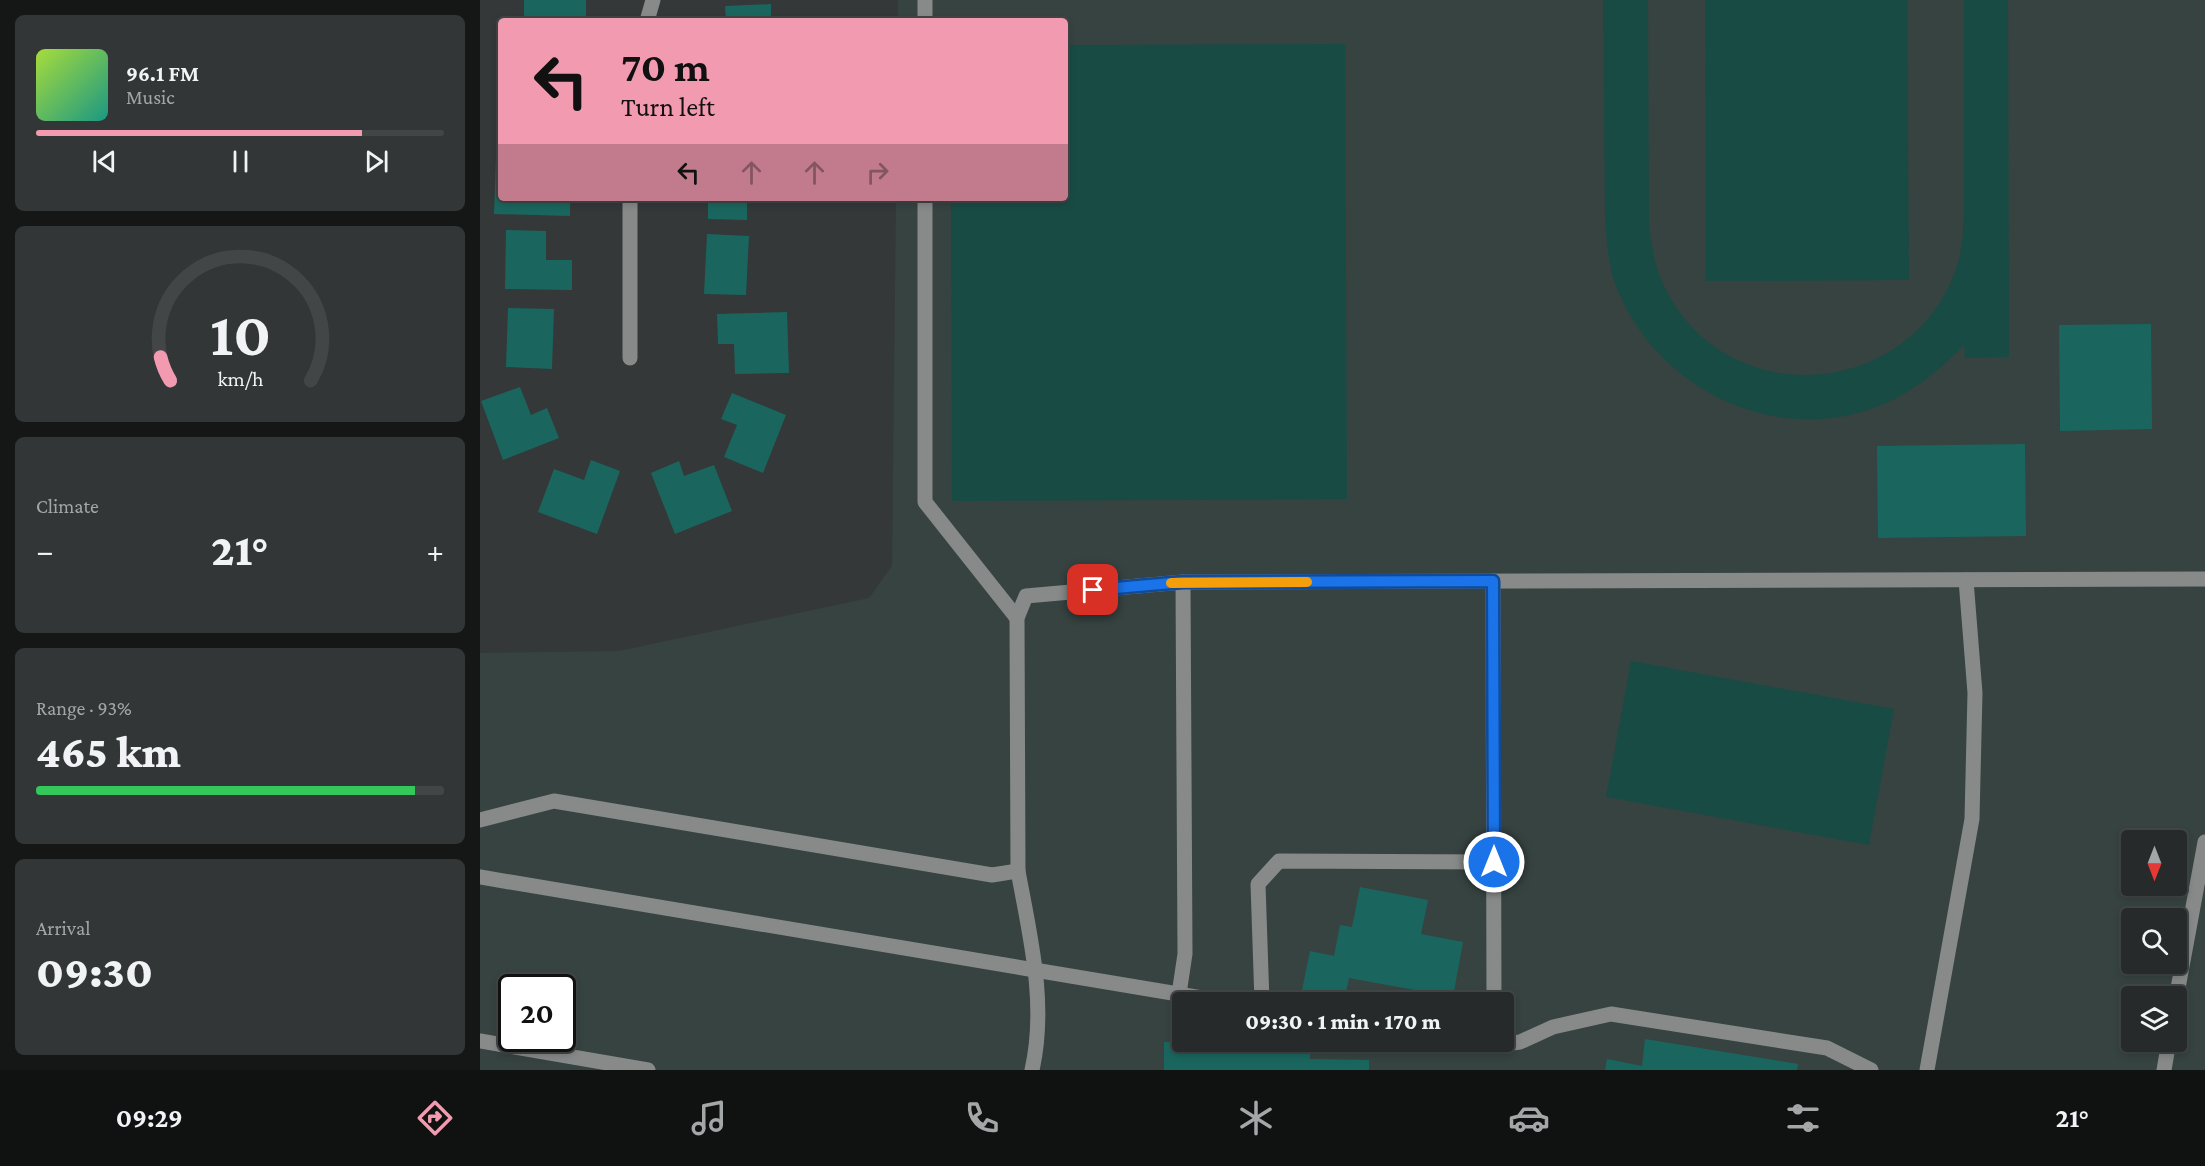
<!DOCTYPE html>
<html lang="en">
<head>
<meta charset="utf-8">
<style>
  body { margin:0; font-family:"Crimson Pro",serif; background:#333636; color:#f1f3f6; height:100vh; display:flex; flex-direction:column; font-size:22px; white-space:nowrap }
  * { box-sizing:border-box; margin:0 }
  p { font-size:20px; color:#a4a7a8 }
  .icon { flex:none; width:33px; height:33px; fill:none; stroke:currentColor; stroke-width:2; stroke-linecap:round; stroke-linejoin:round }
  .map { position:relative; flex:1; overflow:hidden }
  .drawer { display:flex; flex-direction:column; gap:15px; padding:15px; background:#151717; width:480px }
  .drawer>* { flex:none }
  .hud { position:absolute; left:18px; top:18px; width:570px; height:183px; border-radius:6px; box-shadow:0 3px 9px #0003,0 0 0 2px #434647; background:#f29aaf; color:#111; overflow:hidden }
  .needle { width:39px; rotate:180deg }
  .tools { position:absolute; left:1641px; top:830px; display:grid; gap:12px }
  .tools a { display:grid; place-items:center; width:66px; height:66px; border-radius:6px; background:#272a2a; box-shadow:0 3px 9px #0003,0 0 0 2px #434647; font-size:30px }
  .speed { position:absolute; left:18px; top:974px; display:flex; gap:12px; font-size:30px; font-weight:700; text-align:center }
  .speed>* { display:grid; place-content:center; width:78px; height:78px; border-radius:50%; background:#272a2a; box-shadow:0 3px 9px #0003,0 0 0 2px #434647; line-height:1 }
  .speed .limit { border:3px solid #111; border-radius:9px; background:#fff; color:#111 }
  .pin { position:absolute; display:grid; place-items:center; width:51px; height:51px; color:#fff; margin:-26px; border-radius:12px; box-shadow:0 3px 9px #0006 }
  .me { position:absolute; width:66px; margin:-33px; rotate:0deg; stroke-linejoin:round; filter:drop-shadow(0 0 4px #0008) }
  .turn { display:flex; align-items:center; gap:21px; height:126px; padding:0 24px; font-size:27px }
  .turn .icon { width:78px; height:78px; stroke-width:2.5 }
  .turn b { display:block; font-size:42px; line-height:51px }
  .lanes { display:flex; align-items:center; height:57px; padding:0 24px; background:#0003; justify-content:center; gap:30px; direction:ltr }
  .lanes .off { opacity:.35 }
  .big { font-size:45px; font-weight:800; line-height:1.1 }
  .drawer .tile { flex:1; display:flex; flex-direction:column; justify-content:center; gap:9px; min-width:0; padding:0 21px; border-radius:9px; background:#333636 }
  .drawer .dial { align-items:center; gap:0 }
  .dial svg { height:156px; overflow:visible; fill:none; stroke:#434647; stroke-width:7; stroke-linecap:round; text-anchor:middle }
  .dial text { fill:#f1f3f6; stroke:none }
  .song { display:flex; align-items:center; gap:18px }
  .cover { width:72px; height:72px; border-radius:9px; background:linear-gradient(135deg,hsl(80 70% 55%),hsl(170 70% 35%)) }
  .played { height:6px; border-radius:3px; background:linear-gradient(90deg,#f29aaf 80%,#434647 80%) }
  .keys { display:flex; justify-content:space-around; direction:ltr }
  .heat { display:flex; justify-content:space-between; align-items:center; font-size:33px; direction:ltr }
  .charge { height:9px; border-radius:4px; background:linear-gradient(90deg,#34c759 93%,#434647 0) }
  .trip { position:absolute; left:692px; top:992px; width:342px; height:60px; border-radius:6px; background:#272a2a; box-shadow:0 3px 9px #0003,0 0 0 2px #434647; font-weight:800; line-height:60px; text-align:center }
  .tabs { display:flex; height:96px; justify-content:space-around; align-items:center; background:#101111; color:#a4a7a8 }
  .tabs .icon { width:42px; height:42px }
  .tabs .on { color:#f29aaf }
  .tabs b { font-size:27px; color:#f1f3f6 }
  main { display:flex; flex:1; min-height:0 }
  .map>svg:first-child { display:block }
  .built { fill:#364341; fill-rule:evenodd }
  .green { fill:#194b45 }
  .building { fill:#1a665e }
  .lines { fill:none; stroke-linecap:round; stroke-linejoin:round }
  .minor { stroke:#878a89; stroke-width:15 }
  .route-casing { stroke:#114b97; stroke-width:15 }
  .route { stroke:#1a73e8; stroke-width:10 }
  .slow { stroke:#f59e0b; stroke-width:10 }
</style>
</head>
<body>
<main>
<section class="drawer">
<div class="tile">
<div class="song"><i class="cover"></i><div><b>96.1 FM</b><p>Music</p></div></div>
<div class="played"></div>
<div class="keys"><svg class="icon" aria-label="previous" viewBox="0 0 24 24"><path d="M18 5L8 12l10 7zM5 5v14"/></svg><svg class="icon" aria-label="pause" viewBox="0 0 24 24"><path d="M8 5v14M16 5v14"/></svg><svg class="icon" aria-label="next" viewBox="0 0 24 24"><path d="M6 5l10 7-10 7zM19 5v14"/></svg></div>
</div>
<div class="tile dial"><svg viewBox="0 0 100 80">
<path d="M14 69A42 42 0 1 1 86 69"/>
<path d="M14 69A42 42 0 0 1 9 57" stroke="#f29aaf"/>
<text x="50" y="56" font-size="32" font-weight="700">10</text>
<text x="50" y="72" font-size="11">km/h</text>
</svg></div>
<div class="tile"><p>Climate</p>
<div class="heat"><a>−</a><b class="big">21°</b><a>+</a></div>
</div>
<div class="tile"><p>Range · 93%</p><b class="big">465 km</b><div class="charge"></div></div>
<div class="tile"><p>Arrival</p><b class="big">09:30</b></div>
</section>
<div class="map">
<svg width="1725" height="1070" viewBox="0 0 1725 1070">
  <rect width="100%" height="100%" fill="#343838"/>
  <path class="built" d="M418 0H1725V1070H0V653L139 651 389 598 412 566 416 198H585V21H418ZM1652 840H1696V885H1652ZM1652 918H1696V963H1652ZM32 987H82V1038H32ZM1652 996H1696V1041H1652ZM702 1002H1023V1041H702Z"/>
  <g class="green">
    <path d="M1123 0H1168L1169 221C1171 246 1175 270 1187 292 1252 415 1434 397 1477 266 1482 250 1483 233 1484 216V0H1528L1529 357 1485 358 1484 345C1457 373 1428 396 1391 409 1287 445 1172 384 1135 283 1128 263 1127 241 1125 220Z"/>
    <polygon points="1225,0 1427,0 1429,280 1226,281"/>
    <polygon points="865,44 867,499 472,501 471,198 585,198 585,45"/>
    <polygon points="1151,661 1414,709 1389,845 1126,797"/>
  </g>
  <g class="building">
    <rect x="44" y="0" width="62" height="21"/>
    <polygon points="291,4 291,21 246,21 245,6"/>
    <polygon points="16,156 21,156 21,198 90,198 90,216 14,214"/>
    <polygon points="228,198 267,198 267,220 228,219"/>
    <polygon points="26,230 66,231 66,260 92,260 92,290 25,289"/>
    <polygon points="227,234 269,236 266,295 224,294"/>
    <polygon points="28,308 74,309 72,369 26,367"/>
    <polygon points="307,312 309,373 255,374 254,344 238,344 237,314"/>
    <polygon points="1671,324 1672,429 1580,431 1579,325"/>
    <polygon points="40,387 51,415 67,408 79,438 23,460 1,401"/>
    <polygon points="252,393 306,415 283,473 244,457 257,425 241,419"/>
    <polygon points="1545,444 1546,536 1398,538 1397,446"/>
    <polygon points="111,460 140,471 117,534 58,512 74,469 104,480"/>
    <polygon points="199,461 204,476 234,465 252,511 195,534 171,473"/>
    <polygon points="880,887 948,900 941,934 983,942 973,997 869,978 864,1002 821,995 830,951 854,956 860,925 872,927"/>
    <polygon points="1165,1039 1318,1064 1317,1070 1125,1070 1127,1059 1162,1066"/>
    <polygon points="684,1042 830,1044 830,1059 889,1060 889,1070 684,1070"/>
  </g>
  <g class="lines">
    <g class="minor">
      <polyline points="167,21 173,0"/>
      <polyline points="445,21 445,0"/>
      <polyline points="150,198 150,358"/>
      <polyline points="445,198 445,502 537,618"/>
      <polyline points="1013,581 1014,1002"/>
      <polyline points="0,820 74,801 512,875 538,871 537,618 546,596 703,582 1725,579"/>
      <path d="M538 871C550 936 567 1004 552 1070"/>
      <polyline points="0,877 746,1002"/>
      <polyline points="699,994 705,954 703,582"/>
      <polyline points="1696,999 1725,842"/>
      <polyline points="782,1002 778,884 799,861 1014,862"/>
      <polyline points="0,1041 168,1070"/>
      <polyline points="981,1041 1009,1046 1040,1042 1073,1027 1131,1014 1347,1048 1391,1070"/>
      <polyline points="1447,1070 1492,819 1495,693 1486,580"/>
      <polyline points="1684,1070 1689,1041"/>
    </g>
  </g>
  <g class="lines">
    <defs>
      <polyline id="route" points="613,590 703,582 1013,581 1014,862"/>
    </defs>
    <use href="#route" class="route-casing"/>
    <use href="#route" class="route"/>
    <polyline class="slow" points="691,583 827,582"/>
  </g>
</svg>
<div class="tools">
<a><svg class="needle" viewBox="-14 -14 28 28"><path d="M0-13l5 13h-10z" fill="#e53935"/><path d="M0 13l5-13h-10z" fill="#a4a7a8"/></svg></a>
<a><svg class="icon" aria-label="search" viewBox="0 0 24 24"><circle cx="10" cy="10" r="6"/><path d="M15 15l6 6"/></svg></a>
<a><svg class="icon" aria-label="layers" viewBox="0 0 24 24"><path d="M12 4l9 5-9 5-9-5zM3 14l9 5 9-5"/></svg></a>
</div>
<div class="speed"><div class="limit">20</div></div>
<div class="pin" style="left:613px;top:590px;background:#d93025"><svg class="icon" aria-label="arrive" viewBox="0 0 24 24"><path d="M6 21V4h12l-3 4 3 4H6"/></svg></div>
<svg class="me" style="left:1014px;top:862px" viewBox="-20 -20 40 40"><circle r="17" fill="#1a73e8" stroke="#fff" stroke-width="3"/><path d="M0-11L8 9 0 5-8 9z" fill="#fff"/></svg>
<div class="trip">09:30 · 1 min · 170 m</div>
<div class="hud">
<div class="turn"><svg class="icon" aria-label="left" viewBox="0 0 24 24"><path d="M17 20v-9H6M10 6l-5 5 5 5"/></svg><div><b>70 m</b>Turn left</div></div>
<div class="lanes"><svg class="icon" aria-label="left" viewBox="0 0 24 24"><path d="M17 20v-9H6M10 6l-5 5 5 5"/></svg><svg class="icon off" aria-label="ahead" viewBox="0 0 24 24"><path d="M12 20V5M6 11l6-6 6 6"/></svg><svg class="icon off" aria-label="ahead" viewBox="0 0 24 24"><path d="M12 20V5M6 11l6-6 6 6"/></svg><svg class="icon off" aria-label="right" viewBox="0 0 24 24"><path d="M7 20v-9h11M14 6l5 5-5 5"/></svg></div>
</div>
</div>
</main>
<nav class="tabs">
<b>09:29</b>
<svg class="icon on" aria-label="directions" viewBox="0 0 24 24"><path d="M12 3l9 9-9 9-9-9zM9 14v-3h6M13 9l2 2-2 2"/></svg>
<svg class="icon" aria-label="music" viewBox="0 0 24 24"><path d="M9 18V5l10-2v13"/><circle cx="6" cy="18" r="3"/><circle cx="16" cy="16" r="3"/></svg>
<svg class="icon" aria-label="phone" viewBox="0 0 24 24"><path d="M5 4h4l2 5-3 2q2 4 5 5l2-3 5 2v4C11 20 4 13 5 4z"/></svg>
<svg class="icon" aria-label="climate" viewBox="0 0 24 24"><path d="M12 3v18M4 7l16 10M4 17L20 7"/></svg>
<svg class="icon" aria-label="car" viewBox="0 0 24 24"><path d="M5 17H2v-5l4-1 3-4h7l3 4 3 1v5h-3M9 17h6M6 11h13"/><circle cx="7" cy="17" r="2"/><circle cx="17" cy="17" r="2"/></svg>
<svg class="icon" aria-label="filters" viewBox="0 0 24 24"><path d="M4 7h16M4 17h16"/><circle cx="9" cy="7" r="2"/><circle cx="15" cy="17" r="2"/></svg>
<b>21°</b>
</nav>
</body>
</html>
